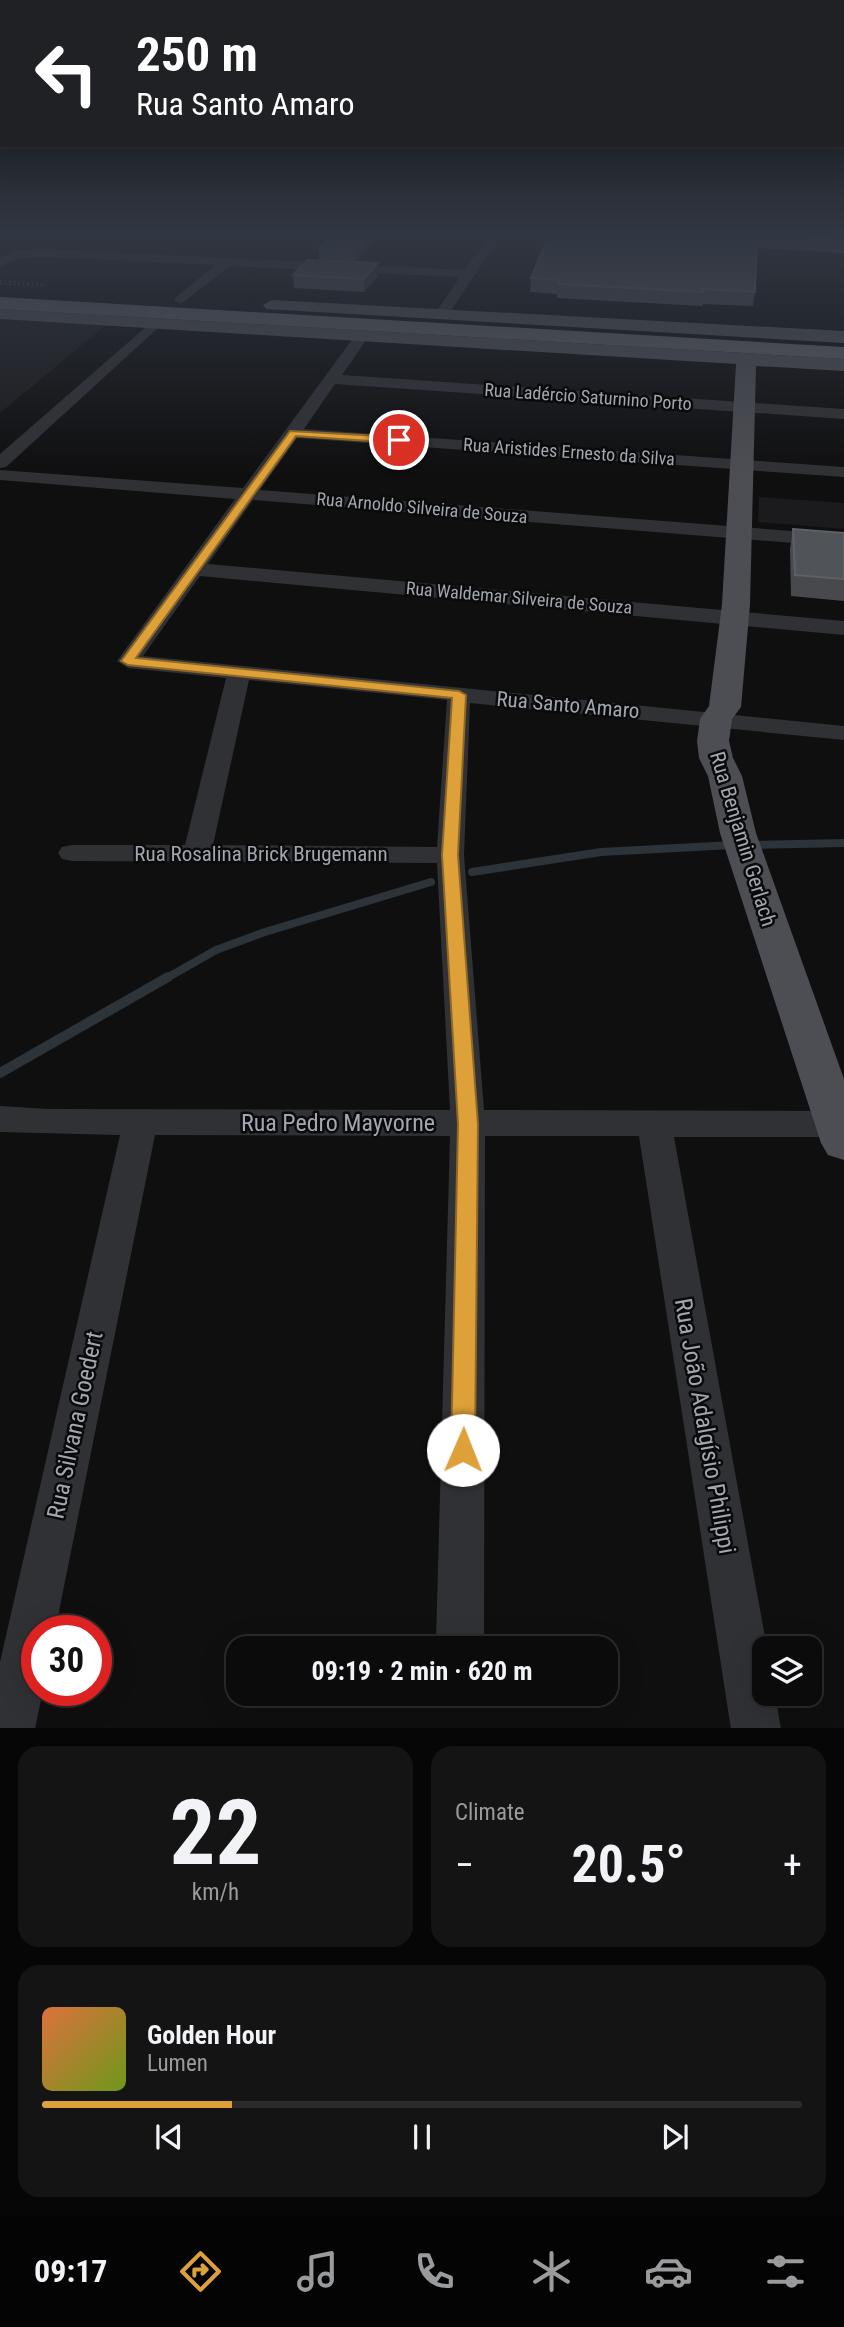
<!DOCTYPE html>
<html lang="en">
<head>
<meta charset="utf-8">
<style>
  body { margin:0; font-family:"Roboto Condensed",sans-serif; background:#141415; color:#f1f3f6; height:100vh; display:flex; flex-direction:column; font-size:26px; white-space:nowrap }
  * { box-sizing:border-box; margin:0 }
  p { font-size:23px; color:#9a9b9d }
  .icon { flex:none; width:38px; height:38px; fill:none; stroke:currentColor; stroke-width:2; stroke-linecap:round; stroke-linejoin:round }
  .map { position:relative; height:1728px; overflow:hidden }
  .side { display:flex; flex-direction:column; gap:18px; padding:18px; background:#060607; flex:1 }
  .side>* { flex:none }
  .guide { position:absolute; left:0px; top:0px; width:845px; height:147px; box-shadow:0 7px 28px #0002,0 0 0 2px #2b2b2d; background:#202124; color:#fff; overflow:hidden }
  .controls { position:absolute; left:752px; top:1636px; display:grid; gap:14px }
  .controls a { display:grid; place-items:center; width:70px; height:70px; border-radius:14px; background:#0b0b0c; box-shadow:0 7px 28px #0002,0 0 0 2px #2b2b2d; font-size:35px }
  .speed { position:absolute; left:21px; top:1615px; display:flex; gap:14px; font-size:35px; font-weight:700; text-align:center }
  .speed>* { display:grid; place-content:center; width:91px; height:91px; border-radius:50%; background:#0b0b0c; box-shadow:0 7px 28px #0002,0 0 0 2px #2b2b2d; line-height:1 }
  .speed .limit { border:10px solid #d22; background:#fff; color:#111 }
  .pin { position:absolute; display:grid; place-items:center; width:60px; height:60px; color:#fff; margin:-30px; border:4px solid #fff; border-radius:50%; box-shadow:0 2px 7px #0007 }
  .me { position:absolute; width:77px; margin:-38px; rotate:1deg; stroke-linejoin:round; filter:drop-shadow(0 0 5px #0008) }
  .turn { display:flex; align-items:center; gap:24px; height:147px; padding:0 21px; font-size:32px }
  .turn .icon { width:91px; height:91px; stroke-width:2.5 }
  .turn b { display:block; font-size:49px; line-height:60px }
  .big { font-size:52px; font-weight:700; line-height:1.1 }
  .side .card { flex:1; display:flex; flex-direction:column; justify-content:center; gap:10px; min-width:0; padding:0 24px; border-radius:21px; background:#141415 }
  .side .dial { align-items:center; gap:0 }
  .dial b { font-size:91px; line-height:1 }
  .song { display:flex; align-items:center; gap:21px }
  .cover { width:84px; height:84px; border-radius:10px; background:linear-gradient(135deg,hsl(20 70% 55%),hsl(80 70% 35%)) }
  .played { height:7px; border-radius:4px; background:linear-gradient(90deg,#dea039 25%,#2b2b2d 25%) }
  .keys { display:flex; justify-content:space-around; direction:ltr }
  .heat { display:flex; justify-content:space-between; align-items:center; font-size:38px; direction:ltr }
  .side .tiles { flex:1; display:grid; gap:18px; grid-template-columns:1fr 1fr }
  .card:last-child { grid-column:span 2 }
  .trip { position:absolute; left:226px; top:1636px; width:392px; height:70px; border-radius:21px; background:#0b0b0c; box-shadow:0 7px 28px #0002,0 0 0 2px #2b2b2d; font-weight:700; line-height:70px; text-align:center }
  .dock { display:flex; height:112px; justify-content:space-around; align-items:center; background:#040405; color:#9a9b9d }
  .dock .icon { width:49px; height:49px }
  .dock .current { color:#dea039 }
  .dock b { font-size:32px; color:#f1f3f6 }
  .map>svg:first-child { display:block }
  .built { fill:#1b1b1d }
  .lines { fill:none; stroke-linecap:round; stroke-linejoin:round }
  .stream-far1 { stroke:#2c3339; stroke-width:8 }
  .stream { stroke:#2c3339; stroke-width:10 }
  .path { stroke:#36383b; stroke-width:2; stroke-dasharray:2 2.5; stroke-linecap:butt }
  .minor { fill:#303135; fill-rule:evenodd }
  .major { fill:#4d4e53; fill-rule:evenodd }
  .highway { fill:#5d5f65; fill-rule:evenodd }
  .path-bridge { stroke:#36383b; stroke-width:2; stroke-dasharray:2 2.5; stroke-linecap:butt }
  .wall { fill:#47494d }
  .shaded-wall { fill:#2c2e30 }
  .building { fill:#505358; stroke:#5d6066; stroke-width:2 }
  .route { fill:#dea039; stroke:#906825; stroke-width:2 }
  .labels { text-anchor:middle; stroke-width:5; stroke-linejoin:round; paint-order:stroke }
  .far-street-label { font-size:18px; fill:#a1a6b0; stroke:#0a0a0b }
  .street-label { font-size:21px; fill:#a1a6b0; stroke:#0a0a0b }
  .near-street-label { font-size:24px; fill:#a1a6b0; stroke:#0a0a0b }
</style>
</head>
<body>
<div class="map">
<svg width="844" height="1729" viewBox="0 0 844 1729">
  <rect width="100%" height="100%" fill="#0f0f10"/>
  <g class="built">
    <polygon points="0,319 106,325 0,413"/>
    <polygon points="759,497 844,503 844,529 758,522"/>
  </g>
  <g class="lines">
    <g class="stream-far1">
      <polyline points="752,845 844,843"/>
      <polyline points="472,872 601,852 733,845"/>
      <polyline points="165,979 216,950 265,932 431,882"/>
    </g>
    <polyline class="stream" points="0,1073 168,977"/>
    <polyline class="path" points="0,281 44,284 42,286"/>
    <g class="minor">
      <polygon points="487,238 497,241 446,318 441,319 434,315 460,277 230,266 181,304 174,300 176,297 216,265 48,257 19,258 0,267 0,258 17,250 48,249 465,270"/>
      <polygon points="154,320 159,321 159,327 6,467 0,468 0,454"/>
      <path d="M362 332 369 336 342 375 844 409V419L335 384 304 429 844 467V477L297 438 260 490 844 535V547L253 500 208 564 844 621V635L200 576 143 656 844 726V740L470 703 464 855 484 1110 844 1111V1137H674L767 1648 765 1694H775L781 1729H731L639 1136H485L484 1640 481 1648H439L436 1640 450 1136 155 1135 55 1631H37V1690H43L35 1729H0V1662L120 1135 0 1132V1106L48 1109 450 1110 437 863 72 861 62 859 58 853 62 847 72 845H185L226 678 128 668 117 661 235 499 0 480V470L243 488 357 333ZM249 680 447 700 437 847 213 845Z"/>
    </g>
    <g class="major">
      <polygon points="272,300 844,331 844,343 266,309 263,305"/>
      <polygon points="0,309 844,359 844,371 756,366 750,604 741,707 732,719 729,741 733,758 742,776 756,833 844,1079 844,1160 828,1155 821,1143 720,833 708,776 699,758 697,741 700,719 709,706 722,604 736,364 0,319"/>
    </g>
    <polygon class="highway" points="0,297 844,347 844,359 0,309"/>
    <polyline class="path-bridge" points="0,284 41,286"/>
  </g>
  <g class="wall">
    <polygon points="333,233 376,233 376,239 356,262 319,260 319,248"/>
    <polygon points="844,233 844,253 757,248 755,292 753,306 703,304 702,306 557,298 557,294 530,292 531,278 549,235"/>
    <polygon points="293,275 378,276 364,292 294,288"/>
    <polygon points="793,529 844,533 844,601 791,596 790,549"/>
  </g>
  <g class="shaded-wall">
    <polygon points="370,233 376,233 376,239 356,262 356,249"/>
    <polygon points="378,263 378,276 364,292 364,279"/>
  </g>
  <g class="building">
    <polygon points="333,233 370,233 356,249 319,248"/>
    <polygon points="556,233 844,233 844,240 757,235 755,292 701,289 704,292 558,284 559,280 531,278 549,235 556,235"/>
    <polygon points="307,260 378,263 364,279 293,275"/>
    <polygon points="793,529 844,533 844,579 795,575"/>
  </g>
  <linearGradient id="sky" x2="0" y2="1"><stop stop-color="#080809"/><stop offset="0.49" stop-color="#313742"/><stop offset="1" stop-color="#313742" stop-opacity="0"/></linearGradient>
  <rect width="844" height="475" fill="url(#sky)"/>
  <polygon class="route" points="290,431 399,437 403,440 399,443 296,436 136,658 459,691 466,695 458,855 478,1124 475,1450 472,1458 463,1461 455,1458 451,1450 458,1124 442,855 452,698 128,665 121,661"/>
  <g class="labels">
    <g class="far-street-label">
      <text transform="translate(588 397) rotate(4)" y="6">Rua Ladércio Saturnino Porto</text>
      <text transform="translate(569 452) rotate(4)" y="6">Rua Aristides Ernesto da Silva</text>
      <text transform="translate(422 508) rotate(5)" y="6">Rua Arnoldo Silveira de Souza</text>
      <text transform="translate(519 598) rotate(5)" y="6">Rua Waldemar Silveira de Souza</text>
    </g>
    <g class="street-label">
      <text transform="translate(568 705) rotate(5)" y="7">Rua Santo Amaro</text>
      <text transform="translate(743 839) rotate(73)" y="7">Rua Benjamin Gerlach</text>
      <text x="261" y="861">Rua Rosalina Brick Brugemann</text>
    </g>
    <g class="near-street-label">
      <text x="338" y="1131">Rua Pedro Mayvorne</text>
      <text transform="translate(75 1425) rotate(-78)" y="8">Rua Silvana Goedert</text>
      <text transform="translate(705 1426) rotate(80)" y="8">Rua João Adalgísio Philippi</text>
    </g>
  </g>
</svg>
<div class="controls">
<a><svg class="icon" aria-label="layers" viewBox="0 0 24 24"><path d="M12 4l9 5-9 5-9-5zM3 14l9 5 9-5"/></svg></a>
</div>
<div class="speed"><div class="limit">30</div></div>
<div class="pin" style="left:399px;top:440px;background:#d93025"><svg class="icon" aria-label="arrive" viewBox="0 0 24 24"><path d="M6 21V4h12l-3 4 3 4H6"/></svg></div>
<svg class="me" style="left:463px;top:1450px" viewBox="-20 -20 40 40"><circle r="19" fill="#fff"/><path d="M0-13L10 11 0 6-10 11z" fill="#dea039"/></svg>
<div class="trip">09:19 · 2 min · 620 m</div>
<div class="guide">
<div class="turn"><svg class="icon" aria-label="left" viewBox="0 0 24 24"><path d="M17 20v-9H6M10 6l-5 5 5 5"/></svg><div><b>250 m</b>Rua Santo Amaro</div></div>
</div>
</div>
<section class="side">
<div class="tiles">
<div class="card dial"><b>22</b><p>km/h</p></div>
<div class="card"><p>Climate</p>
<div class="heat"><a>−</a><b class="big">20.5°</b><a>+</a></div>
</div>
<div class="card">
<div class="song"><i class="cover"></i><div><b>Golden Hour</b><p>Lumen</p></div></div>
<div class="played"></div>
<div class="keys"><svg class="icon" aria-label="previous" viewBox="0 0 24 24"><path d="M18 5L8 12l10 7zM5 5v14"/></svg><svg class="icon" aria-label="pause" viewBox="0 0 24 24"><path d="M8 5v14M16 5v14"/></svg><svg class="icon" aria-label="next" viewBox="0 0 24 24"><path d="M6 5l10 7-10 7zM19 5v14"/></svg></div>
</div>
</div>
</section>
<nav class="dock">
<b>09:17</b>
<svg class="icon current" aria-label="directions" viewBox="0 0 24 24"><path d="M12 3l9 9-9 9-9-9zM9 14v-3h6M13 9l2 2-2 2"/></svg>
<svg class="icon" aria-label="music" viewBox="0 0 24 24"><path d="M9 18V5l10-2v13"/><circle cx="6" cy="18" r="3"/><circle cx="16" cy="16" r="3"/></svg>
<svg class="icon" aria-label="phone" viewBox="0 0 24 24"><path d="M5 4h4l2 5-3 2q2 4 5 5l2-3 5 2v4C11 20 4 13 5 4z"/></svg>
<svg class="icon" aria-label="climate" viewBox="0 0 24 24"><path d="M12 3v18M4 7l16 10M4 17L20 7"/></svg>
<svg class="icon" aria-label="car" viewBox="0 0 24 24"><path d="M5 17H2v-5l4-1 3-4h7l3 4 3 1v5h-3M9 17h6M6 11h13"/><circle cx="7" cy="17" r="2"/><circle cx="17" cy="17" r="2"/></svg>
<svg class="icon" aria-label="filters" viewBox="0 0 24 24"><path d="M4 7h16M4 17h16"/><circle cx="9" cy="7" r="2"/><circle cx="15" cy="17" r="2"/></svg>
</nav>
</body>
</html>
